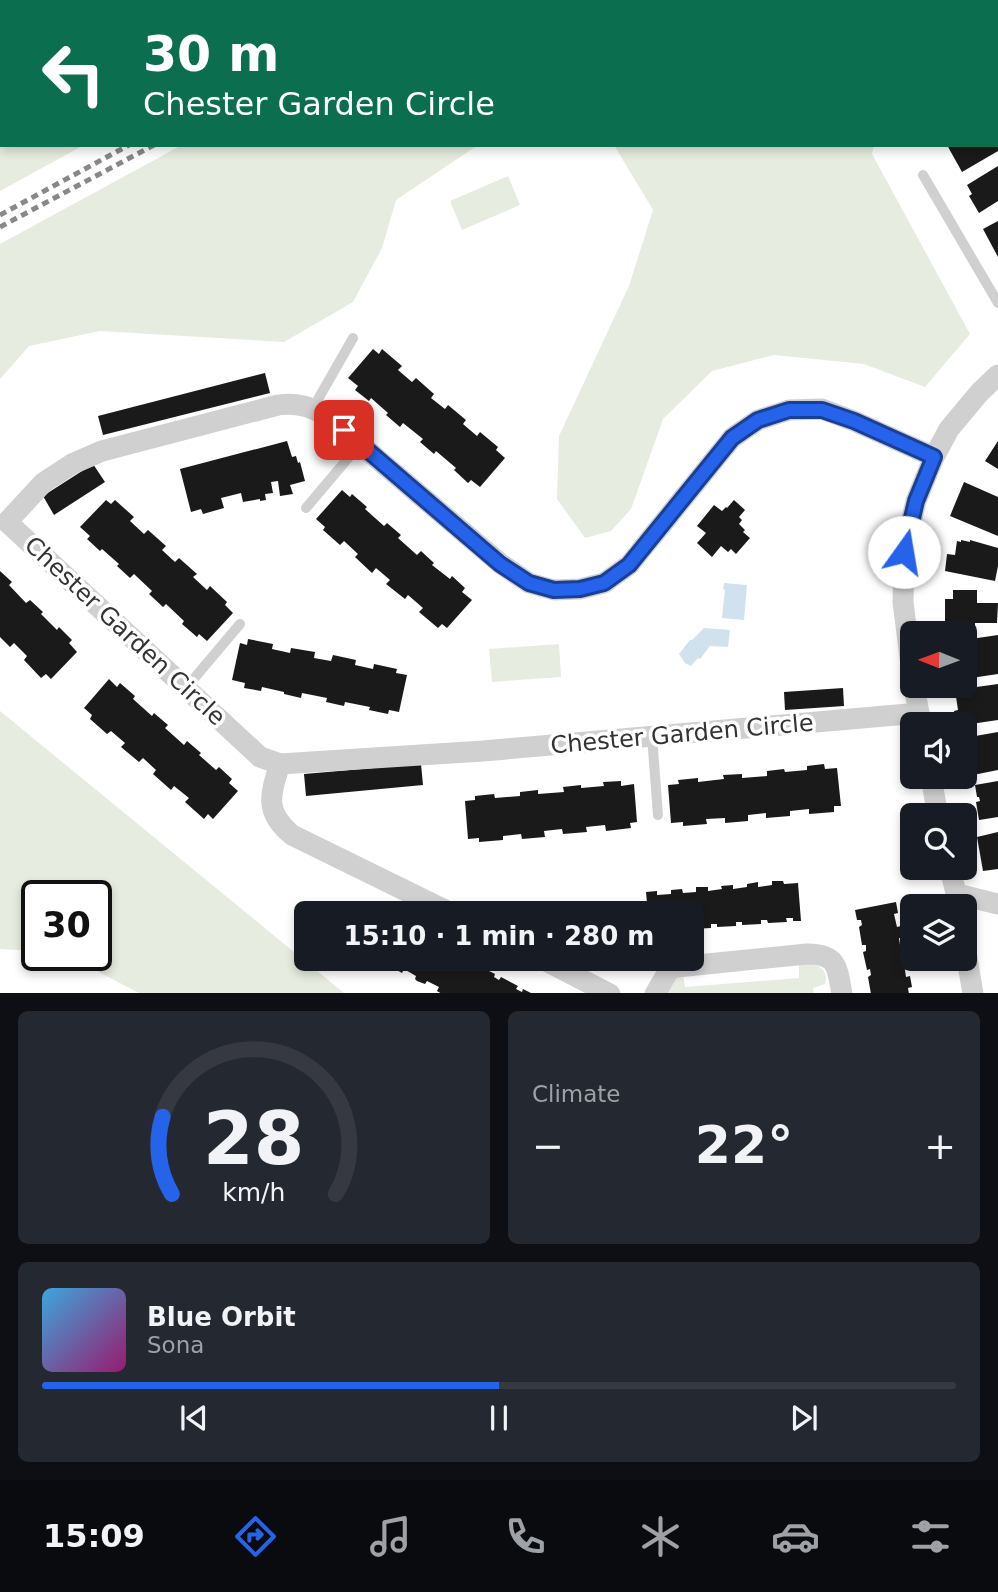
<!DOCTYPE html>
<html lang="en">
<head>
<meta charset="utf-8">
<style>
  body { margin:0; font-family:"DejaVu Sans",sans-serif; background:#242831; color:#f1f3f6; height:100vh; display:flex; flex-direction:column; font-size:26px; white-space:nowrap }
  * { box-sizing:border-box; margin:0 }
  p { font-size:23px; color:#9ea1a6 }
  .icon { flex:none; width:38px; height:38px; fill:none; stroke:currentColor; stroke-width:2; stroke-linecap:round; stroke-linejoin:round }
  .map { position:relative; height:993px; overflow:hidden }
  .panel { display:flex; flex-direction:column; gap:18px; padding:18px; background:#0d0f14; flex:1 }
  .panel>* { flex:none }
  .hud { position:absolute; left:0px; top:0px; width:999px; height:147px; box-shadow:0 4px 10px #0003; background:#0b6e4f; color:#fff; overflow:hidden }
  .needle { width:46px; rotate:271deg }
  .buttons { position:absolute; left:900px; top:621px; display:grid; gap:14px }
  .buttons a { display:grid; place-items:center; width:77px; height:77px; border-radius:10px; background:#171b24; box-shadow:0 4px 10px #0003; font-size:35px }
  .speed { position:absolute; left:21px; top:880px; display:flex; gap:14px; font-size:35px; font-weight:700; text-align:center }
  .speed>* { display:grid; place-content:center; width:91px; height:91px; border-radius:50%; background:#171b24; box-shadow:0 4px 10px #0003; line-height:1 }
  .speed .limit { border:4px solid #111; border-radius:10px; background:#fff; color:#111 }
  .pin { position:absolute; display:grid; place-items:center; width:60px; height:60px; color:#fff; margin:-30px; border-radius:14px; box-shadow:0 4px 10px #0006 }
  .me { position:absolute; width:77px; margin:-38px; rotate:13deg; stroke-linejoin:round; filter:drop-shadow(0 0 5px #0008) }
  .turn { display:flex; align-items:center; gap:24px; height:147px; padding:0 28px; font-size:32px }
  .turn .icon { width:91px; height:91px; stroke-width:2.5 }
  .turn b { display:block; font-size:49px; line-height:60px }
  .big { font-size:52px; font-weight:700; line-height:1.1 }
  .panel .widget { flex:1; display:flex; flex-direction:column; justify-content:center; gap:10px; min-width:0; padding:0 24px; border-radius:10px; background:#242831 }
  .panel .dial { align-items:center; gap:0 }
  .dial svg { height:182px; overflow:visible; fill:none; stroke:#363941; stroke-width:7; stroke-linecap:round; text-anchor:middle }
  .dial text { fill:#f1f3f6; stroke:none }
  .song { display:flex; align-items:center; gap:21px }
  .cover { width:84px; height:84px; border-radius:10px; background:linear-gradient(135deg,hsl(200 70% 55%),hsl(320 70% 35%)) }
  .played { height:7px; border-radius:4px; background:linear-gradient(90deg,#2563eb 50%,#363941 50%) }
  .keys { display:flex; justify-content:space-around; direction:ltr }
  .heat { display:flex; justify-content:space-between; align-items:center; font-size:38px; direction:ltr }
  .panel .tiles { flex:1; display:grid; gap:18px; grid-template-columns:1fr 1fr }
  .widget:last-child { grid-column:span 2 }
  .trip { position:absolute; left:294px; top:901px; width:410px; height:70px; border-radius:10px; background:#171b24; box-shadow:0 4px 10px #0003; font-weight:700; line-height:70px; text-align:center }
  .tab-bar { display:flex; height:112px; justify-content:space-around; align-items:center; background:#090b0e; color:#9ea1a6 }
  .tab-bar .icon { width:49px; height:49px }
  .tab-bar .selected { color:#2563eb }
  .tab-bar b { font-size:32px; color:#f1f3f6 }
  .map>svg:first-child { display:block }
  .green { fill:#e6ecdf }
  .water { fill:#cfe2ee }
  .building { fill:#1a1a1a }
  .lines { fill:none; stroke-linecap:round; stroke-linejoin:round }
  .service { stroke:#d0d0d0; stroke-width:10 }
  .minor { stroke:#d0d0d0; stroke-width:21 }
  .rail { stroke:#888; stroke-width:5; stroke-dasharray:7 5; stroke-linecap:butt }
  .route-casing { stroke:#184099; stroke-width:18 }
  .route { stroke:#2563eb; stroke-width:12 }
  .labels { text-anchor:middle; stroke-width:7; stroke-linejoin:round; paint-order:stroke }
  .street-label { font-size:24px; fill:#333; stroke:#fff }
</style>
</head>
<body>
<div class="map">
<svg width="998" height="994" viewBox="0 0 998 994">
  <rect width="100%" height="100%" fill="#fff"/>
  <g class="green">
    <polygon points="0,0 355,0 351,2 2,2 2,145 84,145 0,191"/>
    <polygon points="454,0 998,0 998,63 998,2 451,2"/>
    <polygon points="182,145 478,145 396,200 382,248 353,302 284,342 100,331 29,346 0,379 0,244"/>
    <polygon points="614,145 874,145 872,154 970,334 925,387 864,364 774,355 712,371 663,419 631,509 611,531 585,538 557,499 559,436 629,286 653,210"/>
    <polygon points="508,176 520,205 462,230 450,201"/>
    <polygon points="559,644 561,677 492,682 489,649"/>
    <polygon points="0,711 344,993 139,993 68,956 96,956 96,896 37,896 37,951 0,949"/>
    <path d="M800 962C814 962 830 968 825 984L813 988 814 993 662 994 664 985 683 975 685 987 799 978V965Z"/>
  </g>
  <g class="water">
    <polygon points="724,583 747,585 744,620 722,618 725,590 723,589"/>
    <polygon points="704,628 730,630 728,647 710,646 700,659 698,658 691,666 685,663 679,654 690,640 692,640"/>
  </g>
  <g class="building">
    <polygon points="947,145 998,145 998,151 962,172"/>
    <polygon points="998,166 998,201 979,213 969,196 972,194 967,185"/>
    <polygon points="998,221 998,257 983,229"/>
    <polygon points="373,349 379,354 382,349 402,366 398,370 412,382 416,378 434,394 431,398 445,409 448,405 466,420 463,424 477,436 480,432 498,447 496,450 505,458 480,487 471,480 468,483 454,470 456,468 436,451 434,454 420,442 423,439 403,423 400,427 386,415 388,413 371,398 369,401 355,390 358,386 348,378"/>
    <polygon points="265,373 270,393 103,435 98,416"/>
    <polygon points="287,441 292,457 296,456 298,463 300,462 305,481 290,485 293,494 280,496 278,481 271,482 273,493 265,494 266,500 260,501 260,499 243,502 241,493 221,498 224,508 203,514 201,509 191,512 180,469"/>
    <polygon points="998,441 998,469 985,461"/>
    <polygon points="93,464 105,482 54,515 43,496"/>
    <polygon points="964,482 998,497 998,536 950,516"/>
    <polygon points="342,490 350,497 352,494 367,507 365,509 384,526 387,523 401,535 398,538 417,555 421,551 434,563 432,565 450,579 452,576 465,588 462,592 472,600 447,628 442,624 438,628 419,612 423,608 408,595 405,599 386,584 390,580 376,568 372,573 355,557 358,554 344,541 340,545 323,530 325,527 316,519"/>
    <polygon points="106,500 111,504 115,500 134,517 130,521 144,534 148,530 166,546 162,550 175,562 179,558 197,574 193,577 207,590 210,586 227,602 225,605 233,613 207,641 199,634 197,637 182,624 184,621 166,604 163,607 149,594 152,591 134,574 130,578 117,566 119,564 102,549 100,551 87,539 90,536 80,527"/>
    <polygon points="734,500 745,510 739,517 742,520 739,524 745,530 743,532 750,538 736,554 731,549 728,552 721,546 712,557 697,543 706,533 697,526 714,505 722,511 726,507 727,508"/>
    <polygon points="961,540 970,542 970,540 998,548 998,566 995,581 945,571 947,554 955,555 957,541 961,542"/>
    <polygon points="0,571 12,582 9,585 26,603 30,600 43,612 41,614 57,630 59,627 72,640 69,643 77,652 51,679 46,674 41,678 24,660 27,656 14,643 10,647 0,637"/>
    <polygon points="953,590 977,590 977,603 998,603 997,623 975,623 975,626 945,626 945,599 953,599"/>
    <polygon points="998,635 998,674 964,679 964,640"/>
    <polygon points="248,639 273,644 272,649 290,653 291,648 315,652 314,658 331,661 333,655 356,660 355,665 373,669 374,664 397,669 396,673 407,675 399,712 389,710 388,714 369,710 370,707 345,702 344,706 326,702 327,698 302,693 301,698 284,694 284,692 262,687 261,691 244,688 245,683 232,680 240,643 247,645"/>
    <polygon points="109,679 117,687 120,683 135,696 133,699 152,716 154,713 168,725 165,728 184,745 187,741 201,753 199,755 216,770 219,767 232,779 229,783 238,791 213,819 208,814 204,819 185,802 189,798 174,786 171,790 153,774 156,770 143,758 139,762 121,747 125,743 111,731 107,734 90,719 92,715 84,708"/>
    <polygon points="998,684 998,720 964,725 956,724 954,711 958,710 955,690"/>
    <polygon points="843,688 844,706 785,710 784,692"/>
    <polygon points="998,732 998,770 973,775 970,757 966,758 964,738"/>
    <polygon points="421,764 423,785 306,796 304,774"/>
    <polygon points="824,764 825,769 837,768 841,806 834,806 834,812 809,814 809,809 790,811 790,816 766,818 766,813 748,815 748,821 725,823 725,818 706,819 707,824 683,826 683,822 671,823 668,785 679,784 678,780 698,778 698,782 724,779 723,775 742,774 742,778 767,776 767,771 784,769 785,772 807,770 807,766"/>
    <polygon points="621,781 621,786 634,784 637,822 630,823 631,828 606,831 605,825 586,827 587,832 563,834 562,829 544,831 545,837 522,839 521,834 503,836 503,840 479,842 479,838 468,839 465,801 475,800 475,796 494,794 495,798 520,796 520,792 538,790 538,794 564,792 563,787 581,785 581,788 604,786 603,782"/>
    <polygon points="998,781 998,817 979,820 976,802 980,801 979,797 977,797 975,785"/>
    <polygon points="998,832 998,869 983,871 977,837"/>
    <polygon points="772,881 783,881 784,884 798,883 801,921 793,921 793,918 786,918 787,922 768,923 767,920 761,920 761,924 742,925 742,922 736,922 736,926 717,927 717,924 711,924 711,928 692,929 691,914 648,914 646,892 657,891 657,895 671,894 671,890 682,889 683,893 696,892 696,887 708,887 708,891 722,889 721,886 733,885 733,889 747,887 747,884 758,882 758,887 772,885"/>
    <polygon points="896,902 898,913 894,914 897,927 901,926 902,935 903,938 899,938 901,952 905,951 907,960 907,962 904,963 906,977 910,976 912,987 908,988 909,994 871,994 868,977 871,975 870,969 867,970 863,952 866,951 866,945 862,945 859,927 862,925 861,920 857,920 855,910"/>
    <polygon points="384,959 466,959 473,962 472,966 477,969 479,966 495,974 494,977 499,980 501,977 518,986 516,989 522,992 523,989 533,994 442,994 437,991 439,987 427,981 425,984 417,981 415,979 416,976 404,969 402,973 395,969 392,968 394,964"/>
  </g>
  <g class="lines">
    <g class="service">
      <polyline points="923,175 998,303"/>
      <polyline points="313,408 353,338"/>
      <polyline points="306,508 360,444"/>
      <polyline points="186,688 240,624"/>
      <polyline points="652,736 658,815"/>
    </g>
    <g class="minor">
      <polyline points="912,673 903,602 904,552 916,501 934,457 949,429 980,392 998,375"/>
      <polyline points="914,686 921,724"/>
      <path d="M919 713 483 751 280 764 260 757 7 522 43 483 72 464 102 451 278 405C297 402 312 407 328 417L501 564 529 583 554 590 580 589 604 583 629 565 732 438 758 420 789 410 822 409 854 421 934 457"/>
      <path d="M280 764C270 795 264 812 292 835L453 914"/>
      <polyline points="931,777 938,816"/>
      <polyline points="950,868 959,906"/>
      <polyline points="957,894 998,904"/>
      <polyline points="964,940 973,994"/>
      <polyline points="542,959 610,994"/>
      <path d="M655 994 669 970 677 967 807 954C838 954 837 967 842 994"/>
    </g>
    <g class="rail">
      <polyline points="398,2 402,0"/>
      <polyline points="423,2 426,0"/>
      <polyline points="0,215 129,145"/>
      <polyline points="0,227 154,145"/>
    </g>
  </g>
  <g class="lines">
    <defs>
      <polyline id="route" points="344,430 500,564 529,583 554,590 580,589 604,583 629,565 732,438 758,420 789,410 822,410 854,421 934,457 916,501 904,552"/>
    </defs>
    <use href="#route" class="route-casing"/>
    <use href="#route" class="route"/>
  </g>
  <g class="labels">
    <g class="street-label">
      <text transform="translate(125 631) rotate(43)" y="8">Chester Garden Circle</text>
      <text transform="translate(682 734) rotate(-5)" y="8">Chester Garden Circle</text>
    </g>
  </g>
</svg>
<div class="buttons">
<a><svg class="needle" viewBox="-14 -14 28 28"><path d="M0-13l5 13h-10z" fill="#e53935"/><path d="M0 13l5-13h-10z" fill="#9ea1a6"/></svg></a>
<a><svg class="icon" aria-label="sound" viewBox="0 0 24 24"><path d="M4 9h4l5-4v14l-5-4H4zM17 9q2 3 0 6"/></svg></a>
<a><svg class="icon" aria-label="search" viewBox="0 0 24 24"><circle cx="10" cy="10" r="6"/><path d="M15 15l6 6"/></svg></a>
<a><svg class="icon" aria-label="layers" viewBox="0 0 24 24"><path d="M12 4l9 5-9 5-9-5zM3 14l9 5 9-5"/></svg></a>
</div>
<div class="speed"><div class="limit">30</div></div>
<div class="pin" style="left:344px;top:430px;background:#d93025"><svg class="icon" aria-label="arrive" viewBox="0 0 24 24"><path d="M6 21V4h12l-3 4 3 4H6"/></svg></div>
<svg class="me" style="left:904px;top:552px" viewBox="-20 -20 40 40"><circle r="19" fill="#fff"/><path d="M0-13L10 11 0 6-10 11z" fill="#2563eb"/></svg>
<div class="trip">15:10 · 1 min · 280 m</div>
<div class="hud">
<div class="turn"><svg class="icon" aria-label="left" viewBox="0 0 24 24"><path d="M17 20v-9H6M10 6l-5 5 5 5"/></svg><div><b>30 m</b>Chester Garden Circle</div></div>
</div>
</div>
<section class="panel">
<div class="tiles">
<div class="widget dial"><svg viewBox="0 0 100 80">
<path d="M14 69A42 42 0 1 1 86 69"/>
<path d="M14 69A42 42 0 0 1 10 35" stroke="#2563eb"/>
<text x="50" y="56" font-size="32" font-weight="700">28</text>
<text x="50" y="72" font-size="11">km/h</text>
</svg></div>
<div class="widget"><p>Climate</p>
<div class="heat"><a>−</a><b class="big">22°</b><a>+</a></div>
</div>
<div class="widget">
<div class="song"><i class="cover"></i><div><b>Blue Orbit</b><p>Sona</p></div></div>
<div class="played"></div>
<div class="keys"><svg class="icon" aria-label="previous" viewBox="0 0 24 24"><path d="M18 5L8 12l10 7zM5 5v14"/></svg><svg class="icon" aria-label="pause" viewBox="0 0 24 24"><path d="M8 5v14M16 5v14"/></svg><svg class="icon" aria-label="next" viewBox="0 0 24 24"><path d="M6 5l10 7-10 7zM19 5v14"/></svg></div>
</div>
</div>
</section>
<nav class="tab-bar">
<b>15:09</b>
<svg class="icon selected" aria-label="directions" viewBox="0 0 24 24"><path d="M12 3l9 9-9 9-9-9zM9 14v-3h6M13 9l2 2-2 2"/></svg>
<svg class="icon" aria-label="music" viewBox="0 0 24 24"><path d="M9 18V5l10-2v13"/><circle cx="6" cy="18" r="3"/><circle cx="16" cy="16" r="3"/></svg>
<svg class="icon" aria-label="phone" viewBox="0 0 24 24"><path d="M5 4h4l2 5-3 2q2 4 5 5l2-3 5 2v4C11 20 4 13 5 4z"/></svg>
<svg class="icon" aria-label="climate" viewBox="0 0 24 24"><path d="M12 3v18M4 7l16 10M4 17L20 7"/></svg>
<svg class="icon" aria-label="car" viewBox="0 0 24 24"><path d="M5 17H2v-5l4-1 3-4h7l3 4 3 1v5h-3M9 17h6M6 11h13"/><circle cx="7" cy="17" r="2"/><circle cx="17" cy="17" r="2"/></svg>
<svg class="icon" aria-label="filters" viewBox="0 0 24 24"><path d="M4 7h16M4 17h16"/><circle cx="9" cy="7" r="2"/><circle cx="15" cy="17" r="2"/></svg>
</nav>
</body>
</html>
